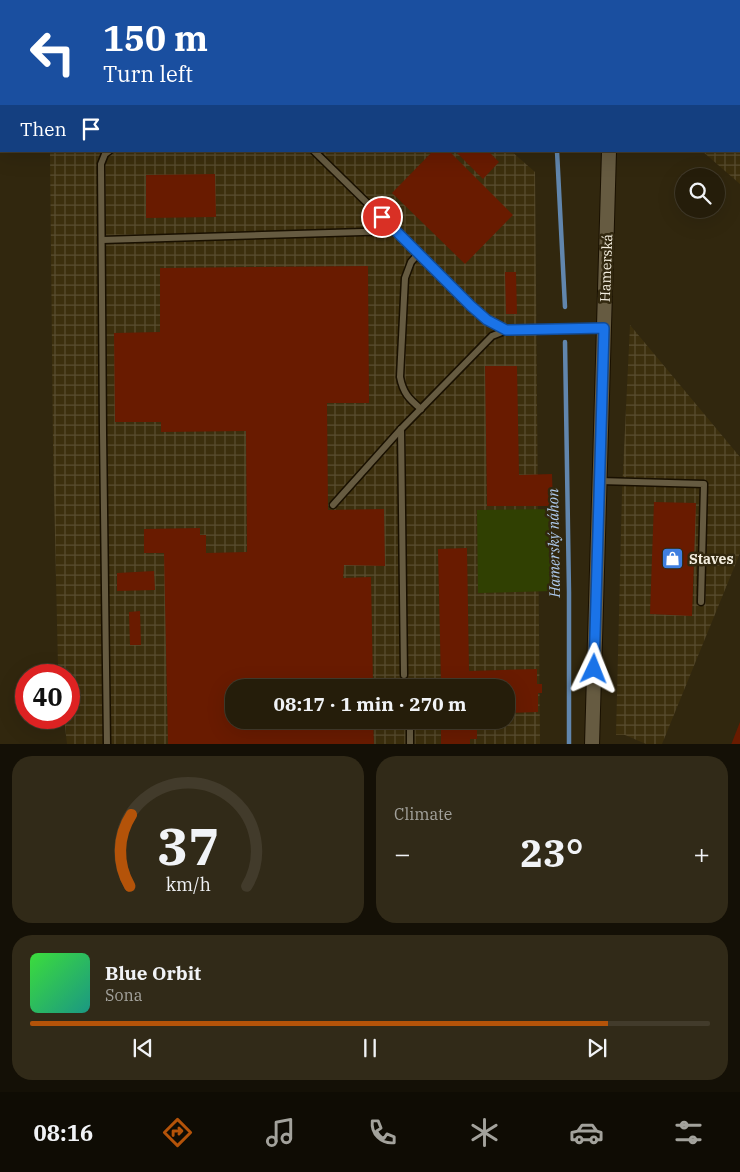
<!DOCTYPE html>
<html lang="en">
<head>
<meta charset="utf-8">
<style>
  body { margin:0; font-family:"IBM Plex Serif",serif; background:#312a18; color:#f1f3f6; height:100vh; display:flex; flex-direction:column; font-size:19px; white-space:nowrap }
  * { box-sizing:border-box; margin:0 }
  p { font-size:16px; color:#a3a29c }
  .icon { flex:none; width:28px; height:28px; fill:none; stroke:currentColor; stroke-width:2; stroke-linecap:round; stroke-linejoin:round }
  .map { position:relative; height:744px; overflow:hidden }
  .details { display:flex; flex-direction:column; gap:12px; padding:12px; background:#141006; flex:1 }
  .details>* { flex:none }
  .hud { position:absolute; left:0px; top:0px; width:740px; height:152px; box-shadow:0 5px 20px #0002,0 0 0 1px #423b2b; background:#1a4fa0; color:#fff; overflow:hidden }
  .fabs { position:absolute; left:675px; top:168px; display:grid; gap:10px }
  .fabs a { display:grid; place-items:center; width:50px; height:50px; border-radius:50%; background:#251d0a; box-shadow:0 5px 20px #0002,0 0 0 1px #423b2b; font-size:25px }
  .speed { position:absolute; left:15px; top:664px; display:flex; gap:10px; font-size:25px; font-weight:700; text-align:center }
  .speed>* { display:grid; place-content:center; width:65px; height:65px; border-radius:50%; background:#251d0a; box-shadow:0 5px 20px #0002,0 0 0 1px #423b2b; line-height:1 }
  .speed .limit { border:8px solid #d22; background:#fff; color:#111 }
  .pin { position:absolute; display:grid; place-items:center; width:42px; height:42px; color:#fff; margin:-21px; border:2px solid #fff; border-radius:50%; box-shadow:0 1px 5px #0007 }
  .me { position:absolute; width:55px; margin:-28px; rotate:2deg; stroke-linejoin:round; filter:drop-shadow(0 0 4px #0008) }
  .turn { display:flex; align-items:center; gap:18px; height:105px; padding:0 20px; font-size:22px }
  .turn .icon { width:65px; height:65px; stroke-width:2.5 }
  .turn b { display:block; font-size:35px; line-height:42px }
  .then { display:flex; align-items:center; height:48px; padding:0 20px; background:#0003; gap:10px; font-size:19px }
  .big { font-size:38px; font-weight:700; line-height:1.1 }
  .details .widget { flex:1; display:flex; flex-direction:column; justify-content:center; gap:8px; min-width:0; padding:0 18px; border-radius:20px; background:#312a18 }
  .details .dial { align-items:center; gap:0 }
  .dial svg { height:130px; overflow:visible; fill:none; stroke:#423b2b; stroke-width:7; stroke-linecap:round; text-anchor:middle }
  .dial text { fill:#f1f3f6; stroke:none }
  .song { display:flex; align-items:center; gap:15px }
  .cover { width:60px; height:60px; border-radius:8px; background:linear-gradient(135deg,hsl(120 70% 55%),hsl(170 70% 35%)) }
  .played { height:5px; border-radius:2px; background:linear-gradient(90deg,#b45309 85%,#423b2b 85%) }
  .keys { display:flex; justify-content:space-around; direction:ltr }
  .heat { display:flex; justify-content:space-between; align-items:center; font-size:28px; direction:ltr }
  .details .tiles { flex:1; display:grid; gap:12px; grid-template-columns:1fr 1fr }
  .widget:last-child { grid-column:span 2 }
  .trip { position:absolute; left:225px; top:679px; width:290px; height:50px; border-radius:20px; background:#251d0a; box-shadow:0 5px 20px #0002,0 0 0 1px #423b2b; font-weight:700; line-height:50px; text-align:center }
  .dock { display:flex; height:80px; justify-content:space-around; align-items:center; background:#0f0c04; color:#a3a29c }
  .dock .icon { width:35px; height:35px }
  .dock .current { color:#b45309 }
  .dock b { font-size:22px; color:#f1f3f6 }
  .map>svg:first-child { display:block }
  .industrial { fill:url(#industrial-grid); fill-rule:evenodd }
  .pitch { fill:#304002 }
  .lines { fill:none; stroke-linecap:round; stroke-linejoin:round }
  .stream { stroke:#6186ad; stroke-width:4.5 }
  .building { fill:#691b00 }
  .service-casing { stroke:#191000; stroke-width:9 }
  .tertiary-casing { stroke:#191000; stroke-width:16 }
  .service { stroke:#665b41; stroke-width:6 }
  .tertiary { stroke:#665b41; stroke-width:14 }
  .route-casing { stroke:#114b97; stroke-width:12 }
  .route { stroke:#1a73e8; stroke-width:9 }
  .labels { text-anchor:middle; stroke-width:5; stroke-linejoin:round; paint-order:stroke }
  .street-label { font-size:14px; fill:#f4eedf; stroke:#31270e }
  .poi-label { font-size:14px; font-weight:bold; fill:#f4eedf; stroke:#31270e; text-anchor:start }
  .water-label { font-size:15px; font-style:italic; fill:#aecaed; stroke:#31270e }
</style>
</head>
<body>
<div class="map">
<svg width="740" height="745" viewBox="0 0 740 745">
  <defs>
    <pattern id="industrial-grid" width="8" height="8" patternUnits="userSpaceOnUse" patternTransform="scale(1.25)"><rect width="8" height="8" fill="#3c2f0d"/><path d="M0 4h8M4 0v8" fill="none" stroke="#594d30"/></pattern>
  </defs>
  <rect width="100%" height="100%" fill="#31270e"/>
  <g class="industrial">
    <polygon points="48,0 339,0 340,1 48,1"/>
    <polygon points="659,0 740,0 740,184 702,151 739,151 739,1 659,1"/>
    <path d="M50 151H511L535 172 540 744H67L64 718H69V675H58V666L53 446ZM234 688H506V720H234Z"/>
    <polygon points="630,325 740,457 740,553 662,744 646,744 625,735 616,735 622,492"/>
  </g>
  <polygon class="pitch" points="554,509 553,591 478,593 477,510"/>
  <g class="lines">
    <g class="stream">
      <polyline points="557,0 557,1"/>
      <polyline points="557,151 565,307"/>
      <polyline points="565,342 569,592 569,744"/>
    </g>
  </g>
  <g class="building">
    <polygon points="433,151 449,151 513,215 465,264 392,193"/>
    <polygon points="455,151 488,151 499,162 483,179"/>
    <polygon points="215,174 216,217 146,218 146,175"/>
    <polygon points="368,266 369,403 327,403 328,510 384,509 385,566 344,565 343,578 371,577 373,685 441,684 438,549 467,548 469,671 537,669 537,684 542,684 542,693 538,693 538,712 506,713 506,688 234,688 234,720 373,720 374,745 168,745 164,553 144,553 144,529 200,528 200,535 206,535 206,553 247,552 246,431 161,432 161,422 115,422 114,333 160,332 160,268"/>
    <polygon points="505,272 516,272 517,314 506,314"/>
    <polygon points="485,366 517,366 519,475 552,474 553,506 487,506"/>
    <polygon points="654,502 696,503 692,616 650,614"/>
    <polygon points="154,571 155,590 117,591 117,573"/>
    <polygon points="140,611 141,645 130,645 129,612"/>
    <polygon points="441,720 470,720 470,726 477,726 477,739 470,739 470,745 441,745"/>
    <polygon points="740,722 740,745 731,745"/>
  </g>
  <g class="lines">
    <defs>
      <g id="service">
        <polyline points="314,151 407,242 471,306 487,320 507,330"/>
        <polyline points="102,240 396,231"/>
        <path d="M419 253 411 262 405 278 400 377C403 393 409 399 421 409"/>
        <polyline points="401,429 404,675"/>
        <polyline points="600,481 704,484 701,602"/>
        <polyline points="333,505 401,429 492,336 507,330 604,328"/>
        <polyline points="410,720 410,745"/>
        <polyline points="107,745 103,432 101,164 105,154 109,151"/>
      </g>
      <g id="tertiary">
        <polyline points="614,1 614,0"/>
        <polyline points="592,745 609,151"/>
      </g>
    </defs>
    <use href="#service" class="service-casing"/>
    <use href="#tertiary" class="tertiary-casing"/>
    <use href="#service" class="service"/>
    <use href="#tertiary" class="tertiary"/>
  </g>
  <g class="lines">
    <defs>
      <polyline id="route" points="382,217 471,306 487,320 506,330 604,328 594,669"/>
    </defs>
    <use href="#route" class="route-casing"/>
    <use href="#route" class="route"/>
  </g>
  <defs>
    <symbol id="shop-square" viewBox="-11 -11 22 22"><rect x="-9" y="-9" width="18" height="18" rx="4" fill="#3f7fe0" stroke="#31270e"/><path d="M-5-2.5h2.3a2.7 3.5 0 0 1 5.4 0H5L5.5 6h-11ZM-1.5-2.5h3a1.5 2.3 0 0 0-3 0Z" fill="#fff"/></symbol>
  </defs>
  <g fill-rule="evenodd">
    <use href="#shop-square" x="660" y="546" width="25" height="25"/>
  </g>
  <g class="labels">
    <g class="street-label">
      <text transform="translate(606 268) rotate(-88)" y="5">Hamerská</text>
    </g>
    <g class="poi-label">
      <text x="689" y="564">Staves</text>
    </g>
    <g class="water-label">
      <text transform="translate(554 543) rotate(-91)" y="5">Hamerský náhon</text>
    </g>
  </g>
</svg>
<div class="fabs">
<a><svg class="icon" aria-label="search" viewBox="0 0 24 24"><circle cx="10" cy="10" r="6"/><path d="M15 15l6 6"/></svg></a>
</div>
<div class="speed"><div class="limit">40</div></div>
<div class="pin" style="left:382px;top:217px;background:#d93025"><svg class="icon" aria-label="arrive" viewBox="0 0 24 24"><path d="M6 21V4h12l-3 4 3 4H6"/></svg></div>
<svg class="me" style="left:594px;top:669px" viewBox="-20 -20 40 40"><path d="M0-17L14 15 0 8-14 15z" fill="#1a73e8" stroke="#fff" stroke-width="4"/></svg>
<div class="trip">08:17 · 1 min · 270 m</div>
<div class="hud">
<div class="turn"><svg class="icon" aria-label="left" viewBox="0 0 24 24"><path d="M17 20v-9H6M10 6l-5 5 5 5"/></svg><div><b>150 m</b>Turn left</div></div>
<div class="then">Then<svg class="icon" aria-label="arrive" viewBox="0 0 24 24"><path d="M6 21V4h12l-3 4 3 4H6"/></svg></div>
</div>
</div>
<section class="details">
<div class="tiles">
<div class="widget dial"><svg viewBox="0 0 100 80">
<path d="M14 69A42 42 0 1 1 86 69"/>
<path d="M14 69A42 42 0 0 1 15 25" stroke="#b45309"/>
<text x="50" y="56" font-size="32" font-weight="700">37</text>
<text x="50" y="72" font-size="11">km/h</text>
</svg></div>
<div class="widget"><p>Climate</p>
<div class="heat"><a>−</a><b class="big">23°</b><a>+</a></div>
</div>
<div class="widget">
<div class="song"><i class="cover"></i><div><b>Blue Orbit</b><p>Sona</p></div></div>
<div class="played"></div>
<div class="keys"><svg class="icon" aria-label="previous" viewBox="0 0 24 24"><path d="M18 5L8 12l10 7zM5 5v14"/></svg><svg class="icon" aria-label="pause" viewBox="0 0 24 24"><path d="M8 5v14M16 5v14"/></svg><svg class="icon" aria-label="next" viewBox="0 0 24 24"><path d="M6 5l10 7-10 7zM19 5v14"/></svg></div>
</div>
</div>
</section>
<nav class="dock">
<b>08:16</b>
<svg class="icon current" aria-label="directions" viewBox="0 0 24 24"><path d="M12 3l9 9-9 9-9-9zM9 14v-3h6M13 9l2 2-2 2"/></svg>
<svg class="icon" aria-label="music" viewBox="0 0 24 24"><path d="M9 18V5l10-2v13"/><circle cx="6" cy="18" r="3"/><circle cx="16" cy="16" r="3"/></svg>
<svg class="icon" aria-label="phone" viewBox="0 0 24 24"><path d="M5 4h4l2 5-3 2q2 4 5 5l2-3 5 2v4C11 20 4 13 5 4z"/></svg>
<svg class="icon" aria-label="climate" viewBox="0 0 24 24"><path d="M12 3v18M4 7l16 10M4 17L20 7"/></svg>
<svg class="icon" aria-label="car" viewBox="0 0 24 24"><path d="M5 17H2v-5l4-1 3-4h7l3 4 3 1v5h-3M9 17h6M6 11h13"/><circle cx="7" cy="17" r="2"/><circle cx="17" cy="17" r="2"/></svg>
<svg class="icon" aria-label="filters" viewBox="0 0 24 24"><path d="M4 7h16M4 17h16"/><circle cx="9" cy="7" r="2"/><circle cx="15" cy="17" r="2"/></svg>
</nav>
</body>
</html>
